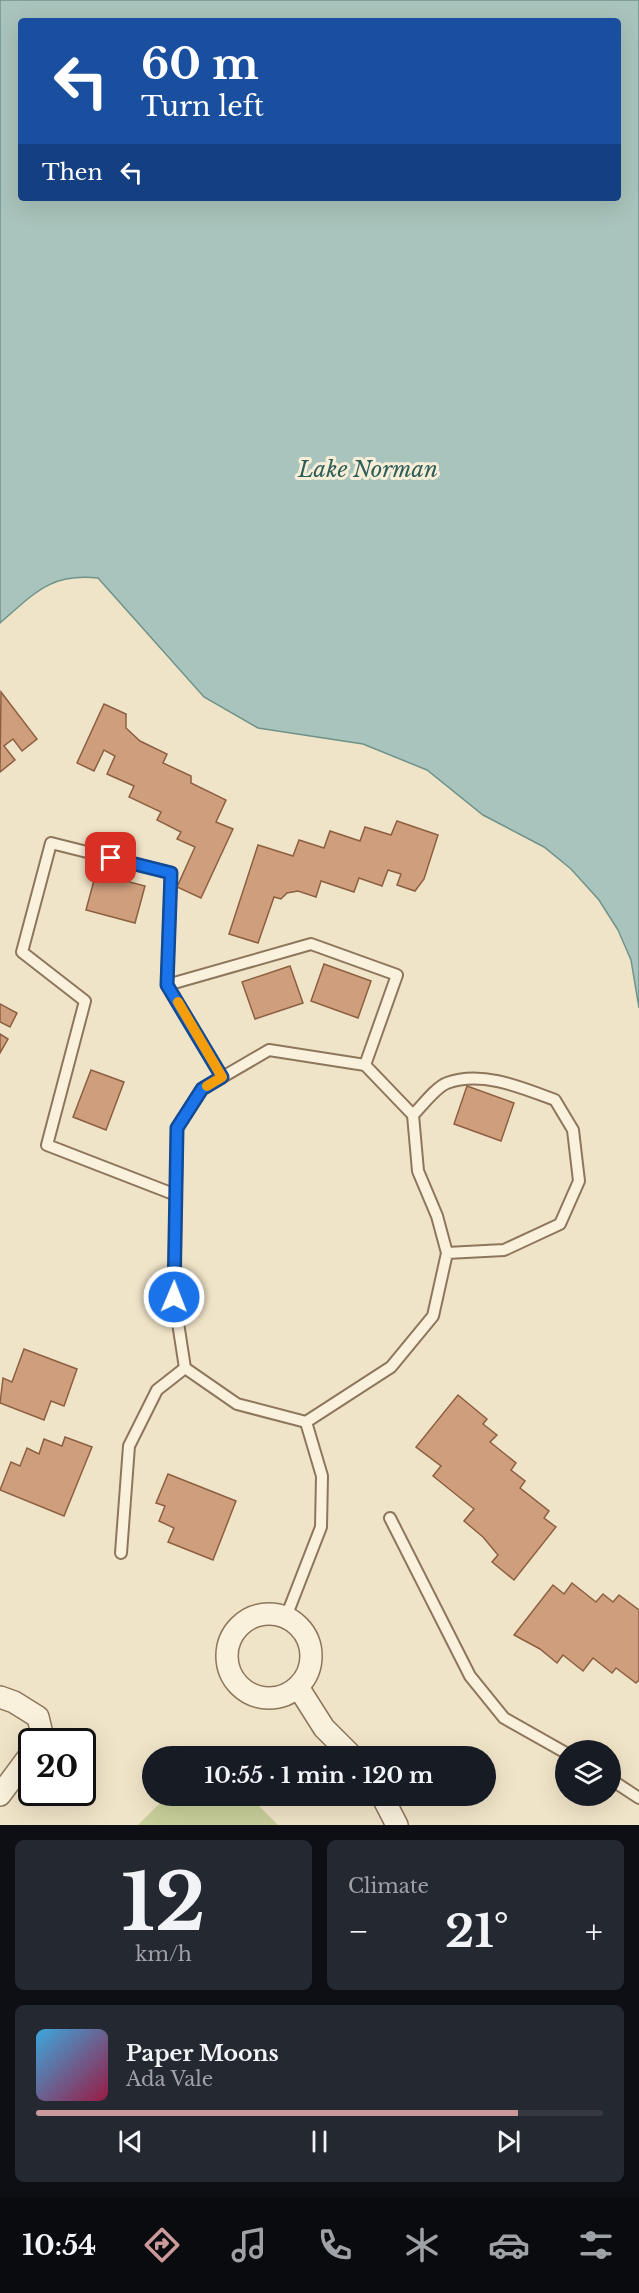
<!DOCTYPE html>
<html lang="en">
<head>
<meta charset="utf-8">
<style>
  body { margin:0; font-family:"Libre Baskerville",serif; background:#242831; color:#f1f3f6; height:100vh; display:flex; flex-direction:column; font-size:22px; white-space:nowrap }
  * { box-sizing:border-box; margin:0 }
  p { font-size:20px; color:#9ea1a6 }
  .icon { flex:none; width:33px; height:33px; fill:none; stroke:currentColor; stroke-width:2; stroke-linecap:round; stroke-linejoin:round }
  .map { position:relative; height:1825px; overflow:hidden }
  .sheet { display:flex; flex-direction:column; gap:15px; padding:15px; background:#0d0f14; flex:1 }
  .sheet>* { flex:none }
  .banner { position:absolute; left:18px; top:18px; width:603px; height:183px; border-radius:6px; box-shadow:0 6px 24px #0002; background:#1a4fa0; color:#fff; overflow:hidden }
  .buttons { position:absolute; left:555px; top:1740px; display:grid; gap:12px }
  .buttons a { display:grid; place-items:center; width:66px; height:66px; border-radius:50%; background:#171b24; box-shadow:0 6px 24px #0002; font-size:30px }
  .speed { position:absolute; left:18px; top:1728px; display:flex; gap:12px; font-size:30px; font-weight:700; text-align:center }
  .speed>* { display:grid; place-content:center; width:78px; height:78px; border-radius:50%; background:#171b24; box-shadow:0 6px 24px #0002; line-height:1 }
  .speed .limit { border:3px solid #111; border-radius:9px; background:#fff; color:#111 }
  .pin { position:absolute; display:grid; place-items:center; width:51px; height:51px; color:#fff; margin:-26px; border-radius:12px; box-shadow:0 3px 9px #0006 }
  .me { position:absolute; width:66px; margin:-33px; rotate:1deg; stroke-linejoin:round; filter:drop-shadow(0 0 4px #0008) }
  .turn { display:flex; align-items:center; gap:21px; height:126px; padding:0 24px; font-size:27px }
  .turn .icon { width:78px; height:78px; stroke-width:2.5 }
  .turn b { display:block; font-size:42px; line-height:51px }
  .then { display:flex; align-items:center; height:57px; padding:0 24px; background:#0003; gap:12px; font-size:22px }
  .big { font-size:45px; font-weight:700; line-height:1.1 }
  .sheet .tile { flex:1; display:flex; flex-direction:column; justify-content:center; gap:9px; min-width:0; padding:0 21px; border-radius:9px; background:#242831 }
  .sheet .dial { align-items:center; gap:0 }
  .dial b { font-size:78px; line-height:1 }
  .song { display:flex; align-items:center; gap:18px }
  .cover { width:72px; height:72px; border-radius:9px; background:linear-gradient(135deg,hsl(200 70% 55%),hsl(340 70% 35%)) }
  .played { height:6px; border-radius:3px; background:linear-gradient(90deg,#cc999b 85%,#363941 85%) }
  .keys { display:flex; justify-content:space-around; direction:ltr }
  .heat { display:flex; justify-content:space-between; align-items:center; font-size:33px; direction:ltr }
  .sheet .tiles { flex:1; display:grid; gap:15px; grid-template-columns:1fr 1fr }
  .tile:last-child { grid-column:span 2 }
  .trip { position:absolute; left:142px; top:1746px; width:354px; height:60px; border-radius:30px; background:#171b24; box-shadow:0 6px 24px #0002; font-weight:700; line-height:60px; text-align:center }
  .tab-bar { display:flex; height:96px; justify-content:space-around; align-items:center; background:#090b0e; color:#9ea1a6 }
  .tab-bar .icon { width:42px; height:42px }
  .tab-bar .selected { color:#cc999b }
  .tab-bar b { font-size:27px; color:#f1f3f6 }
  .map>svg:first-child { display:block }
  .green { fill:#c9cf9b }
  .water { fill:#a9c4bc; stroke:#6f938a; stroke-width:1.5; fill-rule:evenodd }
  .building { fill:#cf9f7d; stroke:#8d5f41; stroke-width:1.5 }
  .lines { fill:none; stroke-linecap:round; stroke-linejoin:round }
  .lane-casing { stroke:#8d765c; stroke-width:14 }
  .street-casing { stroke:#8d765c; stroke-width:24 }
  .lane { stroke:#faf1dc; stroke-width:10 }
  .street { stroke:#faf1dc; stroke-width:21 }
  .route-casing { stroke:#114b97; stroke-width:15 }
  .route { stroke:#1a73e8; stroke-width:10 }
  .slow { stroke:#f59e0b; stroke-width:10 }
  .labels { text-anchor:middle; stroke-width:6; stroke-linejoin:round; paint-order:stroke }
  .water-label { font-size:22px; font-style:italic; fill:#2f5d5a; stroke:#f7eed8 }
</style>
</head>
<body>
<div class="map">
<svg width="639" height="1825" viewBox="0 0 639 1825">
  <rect width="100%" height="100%" fill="#f0e4c8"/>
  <polygon class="green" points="167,1796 249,1796 278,1825 138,1825"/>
  <path class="water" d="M0 0H639V1008L631 960 618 930 599 900 571 869 544 847 483 815 427 770 363 744 258 728 204 697 98 578C50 573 35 593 0 623ZM21 21H618V198H21Z"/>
  <g class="building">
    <polygon points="1,692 37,739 22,751 13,739 4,746 15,760 0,772"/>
    <polygon points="104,704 126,714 126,728 140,741 167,754 163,763 191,776 191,783 226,800 216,822 233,829 201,898 177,887 195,847 177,839 181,832 157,820 161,812 129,797 134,786 107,774 115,756 104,750 94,771 77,763"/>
    <polygon points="397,821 438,835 424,879 415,891 397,885 401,874 388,870 382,886 359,878 354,892 321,881 316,897 298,891 287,893 281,899 274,897 258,943 229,934 258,845 293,856 299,840 324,848 330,831 360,841 365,827 391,835"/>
    <polygon points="96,873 145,886 135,923 86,910"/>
    <polygon points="324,964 371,981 358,1018 311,1001"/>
    <polygon points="290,966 303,1003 255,1019 242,982"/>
    <polygon points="0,1004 17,1013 10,1027 0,1022"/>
    <polygon points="0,1034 8,1039 0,1053"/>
    <polygon points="91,1070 124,1082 106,1130 73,1117"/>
    <polygon points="467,1086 514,1103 501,1141 454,1124"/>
    <polygon points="24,1349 77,1369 64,1406 51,1401 44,1420 0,1403 3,1378 12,1382"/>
    <polygon points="458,1395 487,1419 483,1424 497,1435 490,1442 516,1463 511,1470 525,1481 520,1488 549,1511 544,1518 556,1527 514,1580 492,1562 498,1555 483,1537 464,1521 474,1509 433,1476 441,1466 416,1447"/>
    <polygon points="65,1437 92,1447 64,1516 0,1490 11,1462 20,1466 27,1448 39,1454 44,1439 62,1446"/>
    <polygon points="168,1474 236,1501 213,1560 168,1542 174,1528 159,1521 165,1506 156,1503"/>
    <polygon points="572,1583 596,1602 603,1594 613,1602 619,1595 639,1610 639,1680 636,1683 616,1668 612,1673 593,1658 583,1671 563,1655 557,1663 540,1649 514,1635 553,1585 564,1594"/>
  </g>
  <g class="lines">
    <defs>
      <g id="lane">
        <polyline points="167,985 171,873 51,843 22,952 85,1001 47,1145 176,1195"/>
        <polyline points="222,1077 167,985 311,944 397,975 365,1065"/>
        <polyline points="185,1368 174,1297 177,1128 202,1089 269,1050 365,1065 413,1115"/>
        <polyline points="390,1518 470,1676 504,1718 566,1753"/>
        <polyline points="121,1553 129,1446 157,1390 185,1368 237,1404 306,1422"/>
        <path d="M286 1617 321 1527 322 1476 306 1422 391 1367 433 1316 447 1253 504 1250 560 1224 579 1181 573 1130 555 1100C523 1088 482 1070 447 1083 436 1087 422 1106 413 1115L418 1171 437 1216 447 1253"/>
        <polyline points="610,1779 639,1798"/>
      </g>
      <g id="street">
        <circle cx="269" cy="1656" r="42"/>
        <polyline points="298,1687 324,1728 352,1756"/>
        <polyline points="0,1697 14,1702 38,1717 42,1734 38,1742"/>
        <polyline points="0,1795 32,1752"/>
        <polyline points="382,1796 397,1825"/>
      </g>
    </defs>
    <use href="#lane" class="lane-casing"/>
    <use href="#street" class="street-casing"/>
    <use href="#lane" class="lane"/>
    <use href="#street" class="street"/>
  </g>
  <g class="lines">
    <defs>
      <polyline id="route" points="111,858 171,873 167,985 222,1077 202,1089 177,1128 174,1297"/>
    </defs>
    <use href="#route" class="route-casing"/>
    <use href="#route" class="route"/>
    <polyline class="slow" points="178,1002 222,1077 207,1086"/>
  </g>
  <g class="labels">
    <g class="water-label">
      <text x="368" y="477">Lake Norman</text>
    </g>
  </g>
</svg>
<div class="buttons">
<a><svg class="icon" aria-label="layers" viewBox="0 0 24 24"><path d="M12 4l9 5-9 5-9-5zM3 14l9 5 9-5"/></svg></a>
</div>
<div class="speed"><div class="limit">20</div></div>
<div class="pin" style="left:111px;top:858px;background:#d93025"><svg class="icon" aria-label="arrive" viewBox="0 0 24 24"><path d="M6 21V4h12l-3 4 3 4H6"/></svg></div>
<svg class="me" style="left:174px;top:1297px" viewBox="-20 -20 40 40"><circle r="17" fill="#1a73e8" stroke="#fff" stroke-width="3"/><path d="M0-11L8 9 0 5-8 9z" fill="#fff"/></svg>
<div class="trip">10:55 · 1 min · 120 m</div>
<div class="banner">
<div class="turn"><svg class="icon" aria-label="left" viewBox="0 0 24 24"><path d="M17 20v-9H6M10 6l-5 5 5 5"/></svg><div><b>60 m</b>Turn left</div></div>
<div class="then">Then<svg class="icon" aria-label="left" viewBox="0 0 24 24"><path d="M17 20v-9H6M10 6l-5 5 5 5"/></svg></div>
</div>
</div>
<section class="sheet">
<div class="tiles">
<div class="tile dial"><b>12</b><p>km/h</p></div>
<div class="tile"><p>Climate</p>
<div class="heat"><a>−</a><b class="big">21°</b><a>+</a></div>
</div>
<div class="tile">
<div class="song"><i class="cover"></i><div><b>Paper Moons</b><p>Ada Vale</p></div></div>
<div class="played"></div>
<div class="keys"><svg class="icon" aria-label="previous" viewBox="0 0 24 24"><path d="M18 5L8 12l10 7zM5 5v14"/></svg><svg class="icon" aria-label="pause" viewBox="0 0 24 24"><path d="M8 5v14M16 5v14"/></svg><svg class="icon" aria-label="next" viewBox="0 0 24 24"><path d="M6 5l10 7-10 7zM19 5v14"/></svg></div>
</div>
</div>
</section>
<nav class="tab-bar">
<b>10:54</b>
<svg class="icon selected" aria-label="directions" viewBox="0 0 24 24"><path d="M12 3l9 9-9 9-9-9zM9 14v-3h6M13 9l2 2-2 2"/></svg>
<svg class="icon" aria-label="music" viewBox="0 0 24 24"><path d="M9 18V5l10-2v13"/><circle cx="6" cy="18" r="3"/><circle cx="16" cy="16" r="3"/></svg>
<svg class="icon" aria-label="phone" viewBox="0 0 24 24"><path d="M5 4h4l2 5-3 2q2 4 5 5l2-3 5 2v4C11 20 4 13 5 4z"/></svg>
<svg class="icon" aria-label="climate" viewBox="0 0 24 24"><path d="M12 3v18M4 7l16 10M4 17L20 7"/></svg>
<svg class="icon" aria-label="car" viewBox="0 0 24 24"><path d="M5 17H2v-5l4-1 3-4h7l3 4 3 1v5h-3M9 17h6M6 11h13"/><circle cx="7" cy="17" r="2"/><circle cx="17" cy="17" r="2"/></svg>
<svg class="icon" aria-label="filters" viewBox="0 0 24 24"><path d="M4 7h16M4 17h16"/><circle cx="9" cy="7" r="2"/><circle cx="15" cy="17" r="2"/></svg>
</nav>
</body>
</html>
